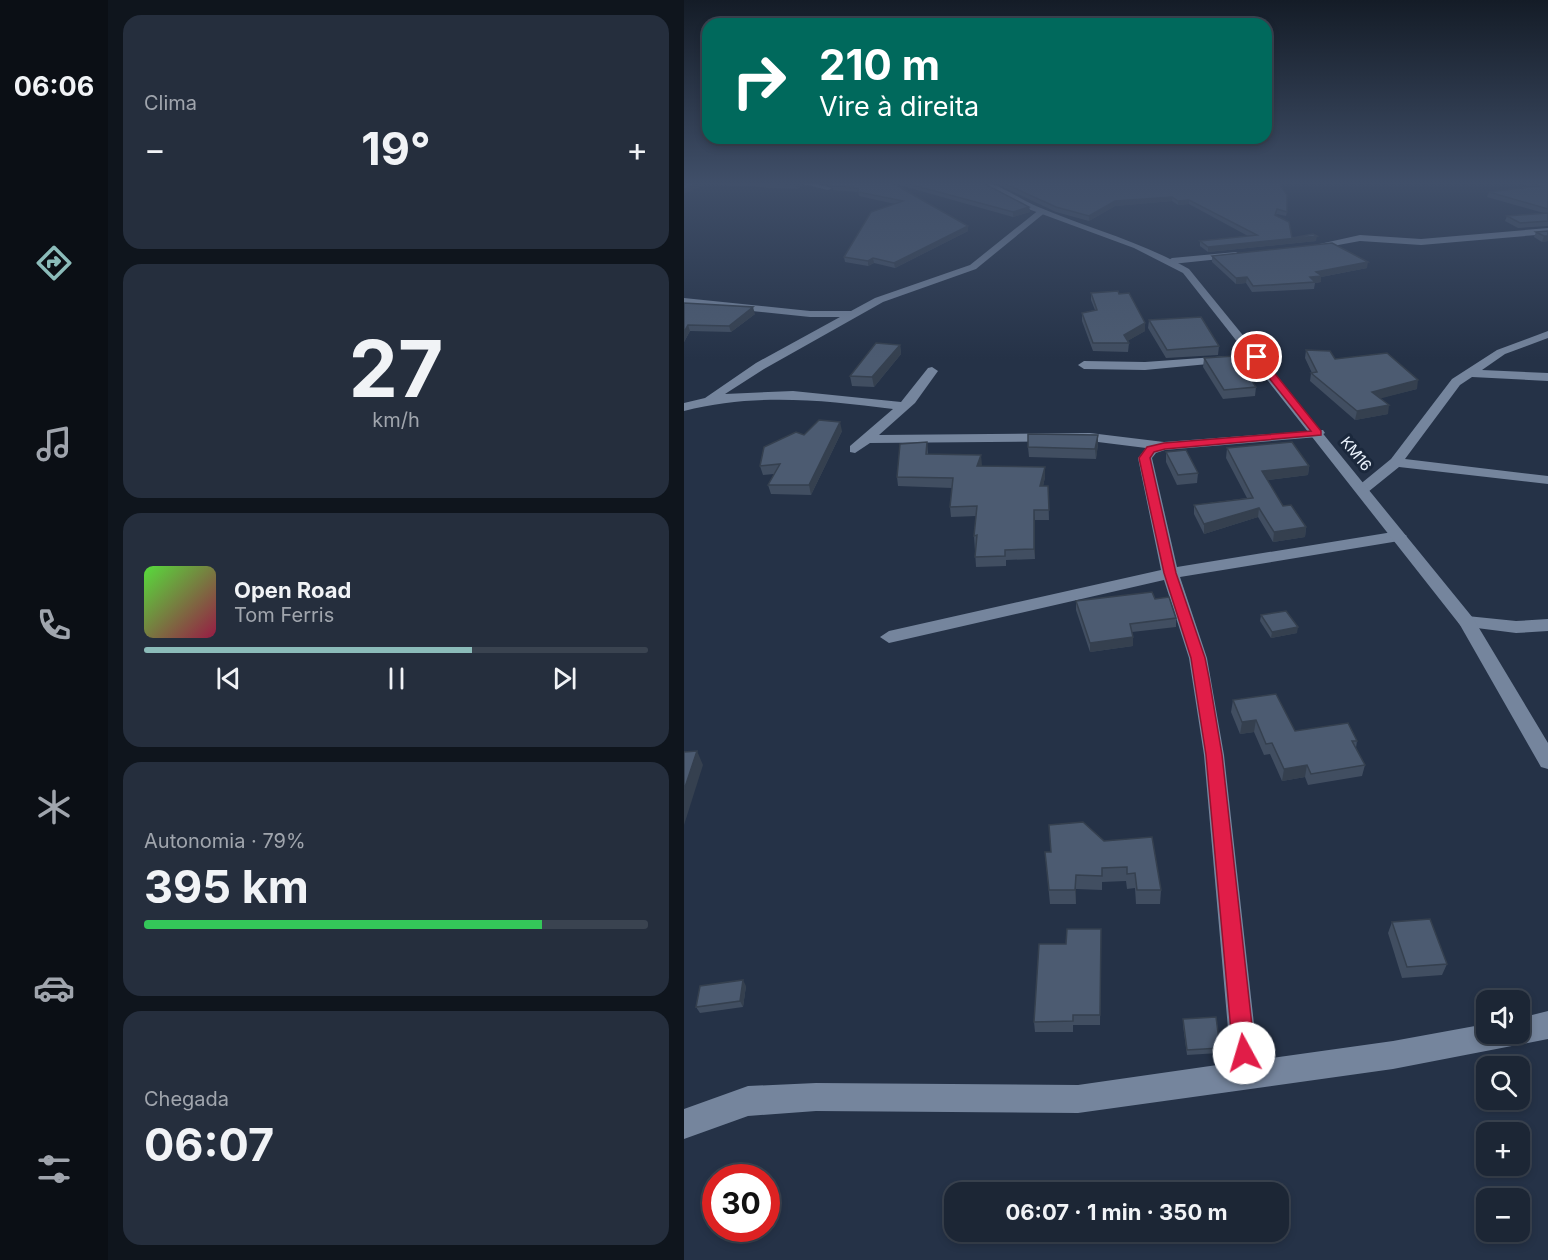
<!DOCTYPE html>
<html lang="pt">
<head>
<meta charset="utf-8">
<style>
  body { margin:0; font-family:Inter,sans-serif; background:#252e3d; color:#f1f3f6; height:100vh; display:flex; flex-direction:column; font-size:22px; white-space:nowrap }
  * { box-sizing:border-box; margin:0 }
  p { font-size:20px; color:#a0a5ad }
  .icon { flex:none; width:33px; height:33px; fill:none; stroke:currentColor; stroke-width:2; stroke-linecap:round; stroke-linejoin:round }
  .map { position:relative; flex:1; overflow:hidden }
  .side { display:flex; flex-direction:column; gap:15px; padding:15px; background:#0f151d; width:576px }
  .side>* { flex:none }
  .hud { position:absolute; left:18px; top:18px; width:570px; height:126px; border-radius:18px; box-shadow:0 3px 9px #0003,0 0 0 2px #3a4350; background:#00695c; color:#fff; overflow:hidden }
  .fabs { position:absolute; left:792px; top:990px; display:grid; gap:12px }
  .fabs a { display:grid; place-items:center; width:54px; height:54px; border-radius:12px; background:#1c2635; box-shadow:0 3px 9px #0003,0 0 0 2px #3a4350; font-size:30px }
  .speed { position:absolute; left:18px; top:1164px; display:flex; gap:12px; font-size:30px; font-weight:700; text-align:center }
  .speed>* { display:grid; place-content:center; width:78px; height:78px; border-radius:50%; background:#1c2635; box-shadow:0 3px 9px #0003,0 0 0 2px #3a4350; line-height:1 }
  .speed .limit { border:9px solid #d22; background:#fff; color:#111 }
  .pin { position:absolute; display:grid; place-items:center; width:51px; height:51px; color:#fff; margin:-26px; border:3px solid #fff; border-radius:50%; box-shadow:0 2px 6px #0007 }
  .me { position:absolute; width:66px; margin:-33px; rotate:354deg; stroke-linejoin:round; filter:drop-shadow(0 0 4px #0008) }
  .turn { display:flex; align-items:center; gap:21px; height:126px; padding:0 18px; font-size:27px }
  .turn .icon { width:78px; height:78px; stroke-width:2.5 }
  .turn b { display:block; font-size:42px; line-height:51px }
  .big { font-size:45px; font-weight:700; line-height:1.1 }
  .side .widget { flex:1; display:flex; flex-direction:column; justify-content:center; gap:9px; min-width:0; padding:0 21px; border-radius:18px; background:#252e3d }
  .side .dial { align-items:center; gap:0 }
  .dial b { font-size:78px; line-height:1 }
  .song { display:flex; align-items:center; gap:18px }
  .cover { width:72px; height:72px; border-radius:9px; background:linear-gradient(135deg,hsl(110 70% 55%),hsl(340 70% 35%)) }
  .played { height:6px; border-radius:3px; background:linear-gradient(90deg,#8bbbb9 65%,#3a4350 65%) }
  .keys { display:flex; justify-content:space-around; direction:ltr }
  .heat { display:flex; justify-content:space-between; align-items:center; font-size:33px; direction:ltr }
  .charge { height:9px; border-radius:4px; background:linear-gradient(90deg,#34c759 79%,#3a4350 0) }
  .trip { position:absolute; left:260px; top:1182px; width:345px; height:60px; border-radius:18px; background:#1c2635; box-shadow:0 3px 9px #0003,0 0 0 2px #3a4350; font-weight:700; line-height:60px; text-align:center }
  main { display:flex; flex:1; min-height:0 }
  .tab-bar { display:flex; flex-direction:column; width:108px; justify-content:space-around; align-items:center; background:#0b0f15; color:#a0a5ad }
  .tab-bar .icon { width:42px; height:42px }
  .tab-bar .selected { color:#8bbbb9 }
  .tab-bar b { font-size:27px; color:#f1f3f6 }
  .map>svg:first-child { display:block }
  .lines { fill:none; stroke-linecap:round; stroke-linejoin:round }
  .street { fill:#75859d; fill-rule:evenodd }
  .secondary { fill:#75859d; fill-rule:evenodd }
  .wall { fill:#414e61 }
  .shaded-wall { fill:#35404f }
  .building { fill:#4c5b71; stroke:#35404f; stroke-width:1.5 }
  .route { fill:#e11d48; stroke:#92132f; stroke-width:1.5 }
  .labels { text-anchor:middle; stroke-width:6; stroke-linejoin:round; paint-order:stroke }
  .far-street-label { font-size:15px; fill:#ecf4fe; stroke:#1b283c }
</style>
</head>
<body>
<main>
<nav class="tab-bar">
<b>06:06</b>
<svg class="icon selected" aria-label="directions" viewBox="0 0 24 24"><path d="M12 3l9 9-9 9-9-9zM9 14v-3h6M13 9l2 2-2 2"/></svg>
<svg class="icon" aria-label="music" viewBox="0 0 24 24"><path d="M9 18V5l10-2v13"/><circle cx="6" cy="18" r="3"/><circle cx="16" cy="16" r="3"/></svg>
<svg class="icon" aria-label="phone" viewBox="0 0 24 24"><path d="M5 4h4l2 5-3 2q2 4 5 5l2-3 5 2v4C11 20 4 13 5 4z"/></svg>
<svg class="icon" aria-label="climate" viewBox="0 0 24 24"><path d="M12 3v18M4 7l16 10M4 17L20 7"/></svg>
<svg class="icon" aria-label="car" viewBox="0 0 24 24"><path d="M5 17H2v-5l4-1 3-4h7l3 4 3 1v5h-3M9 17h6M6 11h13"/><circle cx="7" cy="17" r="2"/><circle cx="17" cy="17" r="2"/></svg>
<svg class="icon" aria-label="filters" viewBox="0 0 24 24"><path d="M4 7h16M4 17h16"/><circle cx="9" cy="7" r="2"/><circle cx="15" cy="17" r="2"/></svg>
</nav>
<section class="side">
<div class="widget"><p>Clima</p>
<div class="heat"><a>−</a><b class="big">19°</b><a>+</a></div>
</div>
<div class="widget dial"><b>27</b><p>km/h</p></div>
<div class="widget">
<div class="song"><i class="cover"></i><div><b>Open Road</b><p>Tom Ferris</p></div></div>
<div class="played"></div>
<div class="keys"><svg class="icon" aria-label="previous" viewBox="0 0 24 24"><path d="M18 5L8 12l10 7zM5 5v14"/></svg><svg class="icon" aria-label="pause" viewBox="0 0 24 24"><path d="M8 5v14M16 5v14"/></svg><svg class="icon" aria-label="next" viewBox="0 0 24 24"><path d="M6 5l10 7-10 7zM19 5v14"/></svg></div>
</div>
<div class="widget"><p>Autonomia · 79%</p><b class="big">395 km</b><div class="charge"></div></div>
<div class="widget"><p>Chegada</p><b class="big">06:07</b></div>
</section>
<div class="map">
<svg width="864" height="1260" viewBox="0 0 864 1260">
  <rect width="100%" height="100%" fill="#253247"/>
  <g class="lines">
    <g class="street">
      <polygon points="115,183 129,183 148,188 144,190"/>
      <path d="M356 209 363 211 292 269 199 302 80 369 41 394 109 391 217 402 244 368 248 367 254 371 231 403 195 435 406 433 480 442 639 430 641 433 634 437 481 450 472 453 468 458 493 567 715 531 723 536 715 541 496 577 523 658 540 755 574 1060 709 1041 802 1024V1034H836V1018L864 1011V1039L709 1069 394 1113 132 1111 64 1116 0 1139V1109L64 1086 132 1083 394 1085 547 1063 520 755 505 658 480 580 205 643 196 637 205 631 477 570 454 458 462 448 406 441 186 443 171 453 166 452V446L209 409C138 400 71 393 0 411V403L21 398 72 363 156 317H126L0 304V298L126 311H167L191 298 286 265Z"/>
      <polygon points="864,228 864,234 737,245 676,241 627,250 622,247 676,235 737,239"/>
      <polygon points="552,252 557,255 555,257 488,264 483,261 488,258"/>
      <polygon points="864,331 864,338 821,354 798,370 864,373 864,381 788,377 776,385 721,459 864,476 864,484 715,467 684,492 674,492 672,489 674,486 707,459 768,379 813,350"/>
      <polygon points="573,354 577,355 577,359 461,370 400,369 394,365 400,361 461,362"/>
      <polygon points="783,616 832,621 864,619 864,631 832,633 777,626 774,622 777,618"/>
    </g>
    <path class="secondary" d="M297 183C314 182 335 199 352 206 403 228 456 241 505 269L789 618 864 743V769L857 767 776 625 499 273 450 248 347 210Z"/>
  </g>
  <g class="wall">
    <polygon points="0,183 117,183 118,186 113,189"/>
    <polygon points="137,183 299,183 345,207 346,212 329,217 212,184 284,226 284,231 211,268 190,263 184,266 161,262 160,257 211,204 175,196 174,192 149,190 148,186"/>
    <polygon points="307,183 595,183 603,212 602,216 593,214 592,215 608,238 632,241 524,252 516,246 516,241 564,236 505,204 494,205 488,201 431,206 405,221 372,212 311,183"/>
    <polygon points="837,183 864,183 864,226 834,228 821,221 823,216 860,213 803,197 805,192 846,187"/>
    <polygon points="864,231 864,241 858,242 850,237 852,232"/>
    <polygon points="528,256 683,268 637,277 637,282 631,283 630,289 568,292 562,283 552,284 528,262"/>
    <polygon points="407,293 435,294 461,331 443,341 445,343 444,352 409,351 398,321 398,313 411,310 407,300"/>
    <polygon points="0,303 71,314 47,332 6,331 0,342"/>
    <polygon points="465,320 535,346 534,355 482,358 464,328"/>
    <polygon points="216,345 217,354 190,387 168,386 166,376"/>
    <polygon points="622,350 651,359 733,389 696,398 704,414 671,420 626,381 627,373 628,373 621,358"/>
    <polygon points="520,358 572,387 571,396 539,399 519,367"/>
    <polygon points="158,431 127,495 87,494 84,485 90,474 79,475 76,466 120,435"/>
    <polygon points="414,435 414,444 412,459 345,457 344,447"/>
    <polygon points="243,442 244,454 297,455 297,466 361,467 361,477 359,486 364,486 365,520 351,520 351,559 322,560 322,566 292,567 290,536 292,516 267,517 266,507 268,488 214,486 213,477"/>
    <polygon points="543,448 625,466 624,475 583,480 599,506 622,527 621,537 589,542 574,517 520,534 510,514 510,505 563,498 542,458"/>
    <polygon points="482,452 514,473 513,483 493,485 482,462"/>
    <polygon points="471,599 492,618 492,627 448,632 449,637 449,646 406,652 392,610 392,601"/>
    <polygon points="577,615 613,633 587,638 576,621"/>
    <polygon points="549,700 611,731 673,741 672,748 681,765 678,776 624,785 621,777 598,781 586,754 580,755 570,732 556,734 547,712"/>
    <polygon points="399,822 477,890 476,904 452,904 451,888 443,889 442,881 418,882 418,890 392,889 392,904 366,904 361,852 367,852"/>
    <polygon points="708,922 763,964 758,975 718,978 704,933"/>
    <polygon points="417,940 416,1025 389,1025 389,1032 351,1032 350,1022 382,944"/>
    <polygon points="62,986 59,1007 16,1013 12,1007"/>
    <polygon points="499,1019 536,1048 535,1053 503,1055 499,1025"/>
  </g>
  <g class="shaded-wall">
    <polygon points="14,183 22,183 23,184 0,194 0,189"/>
    <polygon points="115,183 117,183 118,186 113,189 112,184"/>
    <polygon points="488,197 488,201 431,206 405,221 405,216 431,201"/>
    <polygon points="505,200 505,204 494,205 494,201"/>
    <polygon points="345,207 346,212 329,217 329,212"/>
    <polygon points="284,226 284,231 211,268 210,263"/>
    <polygon points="633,236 632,241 524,252 524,247"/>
    <polygon points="860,236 864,236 864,241 858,242"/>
    <polygon points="189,258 190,263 184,266 184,261"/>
    <polygon points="684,262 683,268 637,277 637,282 631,283 626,277 632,272"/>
    <polygon points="563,277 562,283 552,284 552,278"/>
    <polygon points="69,307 71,314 47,332 45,326"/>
    <polygon points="461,323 461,331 440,343 440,335"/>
    <polygon points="4,325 6,331 0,342 0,332"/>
    <polygon points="216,345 217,354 190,387 188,377"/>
    <polygon points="734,380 733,389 687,401 688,392"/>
    <polygon points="705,405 704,414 671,420 673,411"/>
    <polygon points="156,422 158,431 127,495 125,485"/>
    <polygon points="414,435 414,444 412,459 411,449"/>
    <polygon points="297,455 298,465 294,475 293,466"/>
    <polygon points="625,466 624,475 577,481 578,471"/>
    <polygon points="361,467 361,477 357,496 356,486"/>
    <polygon points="575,508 574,517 520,534 520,524"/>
    <polygon points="350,510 351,520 351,559 350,549"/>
    <polygon points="622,527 621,537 589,542 590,532"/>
    <polygon points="614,627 613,633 587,638 588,632"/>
    <polygon points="449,637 449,646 406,652 406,643"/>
    <polygon points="572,720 570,732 556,734 558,722"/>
    <polygon points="13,751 19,765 0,825 0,790"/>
    <polygon points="623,765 621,777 598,781 600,769"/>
    <polygon points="392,875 392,904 391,890"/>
    <polygon points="59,980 62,986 59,1007 56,1001"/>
  </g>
  <g class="building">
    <polygon points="0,183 14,183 0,189"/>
    <polygon points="84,183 115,183 112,184"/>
    <polygon points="148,183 210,183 210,184 284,226 210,263 189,258 184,261 160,257 187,212 219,201 174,192 174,188 148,186"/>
    <polygon points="221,183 299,183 345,207 329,212"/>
    <polygon points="319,183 595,183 603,195 603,212 593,209 591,215 605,222 608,238 629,234 633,236 524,247 516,241 573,235 505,200 494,201 488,197 431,201 405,216 372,207"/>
    <polygon points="848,183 864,183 864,209 805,192 855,186"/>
    <polygon points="864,213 864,221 836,223 823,216"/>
    <polygon points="864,231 864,236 860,236 852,232"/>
    <polygon points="648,243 684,262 632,272 638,276 626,277 631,282 569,286 563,277 552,278 528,256"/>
    <polygon points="434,291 435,294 445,293 461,323 440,335 445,343 409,343 398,313 413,310 407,293"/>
    <polygon points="0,303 69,307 45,326 4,325 0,332"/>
    <polygon points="517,317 535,346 483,350 465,320"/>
    <polygon points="192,343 216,345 188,377 166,376"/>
    <polygon points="622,350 646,351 651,359 703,353 734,380 688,392 705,405 673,411 627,373 633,372"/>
    <polygon points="551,356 572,387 540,390 520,358"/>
    <polygon points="135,420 156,422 125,485 84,485 96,464 76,466 80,447 112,432 120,435"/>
    <polygon points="344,434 414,435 411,449 344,447"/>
    <polygon points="243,442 242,454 297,455 293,466 361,467 356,486 364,486 365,510 350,510 350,549 321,550 321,556 291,557 293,535 290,536 293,506 266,507 269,478 213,477 216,444"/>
    <polygon points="608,442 625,466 578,471 599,506 607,505 622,527 590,532 575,508 520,524 510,505 569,498 543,448"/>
    <polygon points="502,450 514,473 494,475 482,452"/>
    <polygon points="468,592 471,599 485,597 492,618 446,624 449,637 406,643 392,601"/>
    <polygon points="602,611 614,627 588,632 577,615"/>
    <polygon points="592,694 611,731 664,723 673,741 668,741 681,765 627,774 623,765 600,769 588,743 582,744 572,720 558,722 549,700"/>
    <polygon points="13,751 0,790 0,752"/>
    <polygon points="399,822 420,841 468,837 477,890 453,890 451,873 443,874 443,867 418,868 418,876 392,875 391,890 365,890 361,852 367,852 365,825"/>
    <polygon points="746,919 763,964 723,967 708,922"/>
    <polygon points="383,929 417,929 416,1015 389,1015 389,1021 350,1022 355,944 382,944"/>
    <polygon points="59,980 56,1001 12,1007 16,986"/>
    <polygon points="532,1017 536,1048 503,1050 499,1019"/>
  </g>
  <linearGradient id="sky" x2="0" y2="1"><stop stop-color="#141c27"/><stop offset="0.51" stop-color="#404f69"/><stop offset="1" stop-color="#404f69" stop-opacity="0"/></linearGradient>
  <rect width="864" height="359" fill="url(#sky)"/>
  <polygon class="route" points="570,355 576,355 637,431 637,435 481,449 470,452 466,458 492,573 521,658 525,678 538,755 571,1053 567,1060 560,1063 552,1060 549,1053 522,755 510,678 507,658 480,573 455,458 463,447 480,443 627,431 570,359"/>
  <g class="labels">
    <g class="far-street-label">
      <text transform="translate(672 454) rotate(51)" y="5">KM16</text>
    </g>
  </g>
</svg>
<div class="fabs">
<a><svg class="icon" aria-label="sound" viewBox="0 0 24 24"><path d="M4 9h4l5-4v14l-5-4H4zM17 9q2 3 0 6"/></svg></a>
<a><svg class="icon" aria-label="search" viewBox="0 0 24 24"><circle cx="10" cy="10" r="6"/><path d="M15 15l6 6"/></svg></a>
<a>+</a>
<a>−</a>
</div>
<div class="speed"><div class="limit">30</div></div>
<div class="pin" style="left:573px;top:357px;background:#d93025"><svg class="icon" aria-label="arrive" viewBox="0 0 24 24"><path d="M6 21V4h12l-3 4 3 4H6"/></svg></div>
<svg class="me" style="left:560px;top:1053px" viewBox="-20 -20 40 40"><circle r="19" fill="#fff"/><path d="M0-13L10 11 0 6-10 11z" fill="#e11d48"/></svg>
<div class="trip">06:07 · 1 min · 350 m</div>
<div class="hud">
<div class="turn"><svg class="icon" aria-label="right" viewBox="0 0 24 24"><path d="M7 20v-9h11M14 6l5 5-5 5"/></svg><div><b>210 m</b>Vire à direita</div></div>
</div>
</div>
</main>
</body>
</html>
